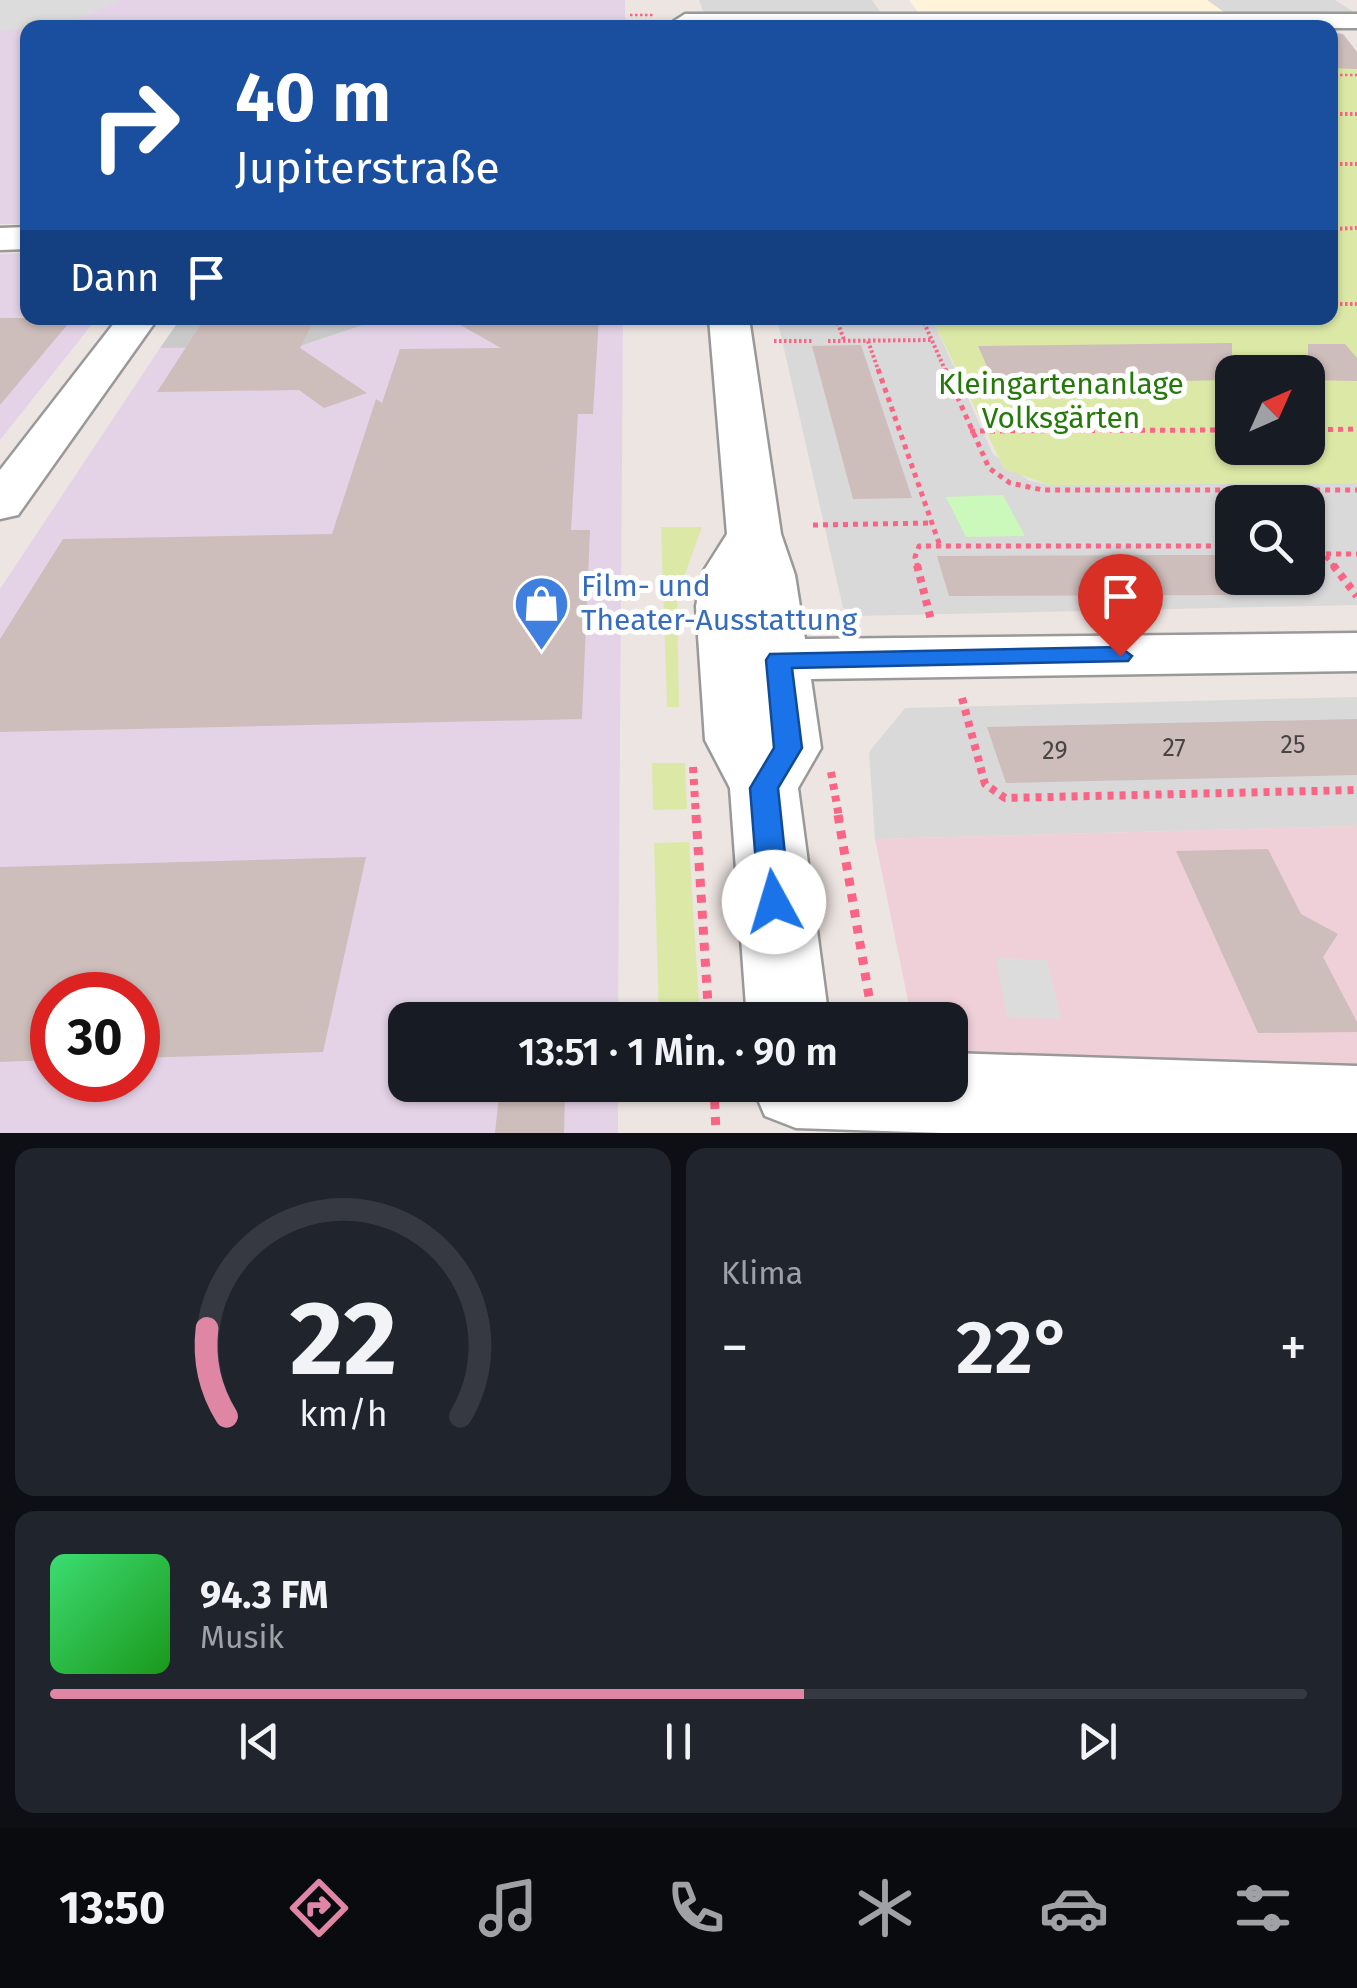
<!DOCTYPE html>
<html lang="de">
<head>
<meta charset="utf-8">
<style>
  body { margin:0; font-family:"Fira Sans",sans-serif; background:#20242c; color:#f1f3f6; height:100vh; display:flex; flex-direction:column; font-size:38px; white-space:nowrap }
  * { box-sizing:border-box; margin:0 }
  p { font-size:32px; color:#9ea1a6 }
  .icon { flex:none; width:55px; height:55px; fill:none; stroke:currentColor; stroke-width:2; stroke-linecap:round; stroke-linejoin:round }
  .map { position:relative; height:1133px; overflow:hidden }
  .details { display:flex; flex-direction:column; gap:15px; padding:15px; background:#0d0f14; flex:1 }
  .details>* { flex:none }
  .guide { position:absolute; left:20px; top:20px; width:1318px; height:305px; border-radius:20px; box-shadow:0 2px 8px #0004; background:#1a4fa0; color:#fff; overflow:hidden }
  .needle { width:65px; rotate:45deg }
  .tools { position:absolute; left:1215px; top:355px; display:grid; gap:20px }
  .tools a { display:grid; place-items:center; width:110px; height:110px; border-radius:20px; background:#171b24; box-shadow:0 2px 8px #0004; font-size:50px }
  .speed { position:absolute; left:30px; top:972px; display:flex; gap:20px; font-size:50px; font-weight:700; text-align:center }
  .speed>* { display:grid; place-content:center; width:130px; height:130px; border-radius:50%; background:#171b24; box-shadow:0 2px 8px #0004; line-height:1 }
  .speed .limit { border:15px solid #d22; background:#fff; color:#111 }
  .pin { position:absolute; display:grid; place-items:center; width:85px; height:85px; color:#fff; margin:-102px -42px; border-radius:50% 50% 50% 0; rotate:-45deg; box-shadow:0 0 10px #0007 }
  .pin .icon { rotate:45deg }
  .me { position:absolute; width:110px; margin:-55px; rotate:354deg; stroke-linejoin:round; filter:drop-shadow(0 0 8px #0008) }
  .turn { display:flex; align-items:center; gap:35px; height:210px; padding:0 50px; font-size:45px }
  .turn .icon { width:130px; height:130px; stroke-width:2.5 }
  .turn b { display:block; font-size:70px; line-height:85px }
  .then { display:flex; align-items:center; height:95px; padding:0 50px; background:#0003; gap:20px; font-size:38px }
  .big { font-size:75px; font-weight:600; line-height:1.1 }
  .details .widget { flex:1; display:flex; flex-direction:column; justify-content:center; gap:15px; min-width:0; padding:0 35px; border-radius:20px; background:#20242c }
  .details .dial { align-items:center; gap:0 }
  .dial svg { height:260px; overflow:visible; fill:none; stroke:#363941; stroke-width:7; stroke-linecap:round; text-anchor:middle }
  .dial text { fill:#f1f3f6; stroke:none }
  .song { display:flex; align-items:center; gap:30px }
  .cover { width:120px; height:120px; border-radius:15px; background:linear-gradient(135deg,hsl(140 70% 55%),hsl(120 70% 35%)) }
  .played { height:10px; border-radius:5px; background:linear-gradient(90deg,#df86a4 60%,#363941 60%) }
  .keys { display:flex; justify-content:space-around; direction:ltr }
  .heat { display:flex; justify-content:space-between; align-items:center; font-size:55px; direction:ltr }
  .details .tiles { flex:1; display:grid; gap:15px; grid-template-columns:1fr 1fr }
  .widget:last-child { grid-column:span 2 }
  .trip { position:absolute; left:388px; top:1002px; width:580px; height:100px; border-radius:20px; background:#171b24; box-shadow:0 2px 8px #0004; font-weight:600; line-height:100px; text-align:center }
  .dock { display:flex; height:160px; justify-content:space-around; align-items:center; background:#090b0e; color:#9ea1a6 }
  .dock .icon { width:70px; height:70px }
  .dock .active { color:#df86a4 }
  .dock b { font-size:45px; color:#f1f3f6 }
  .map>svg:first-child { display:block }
  .residential { fill:#dad9d9; fill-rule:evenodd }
  .commercial { fill:#efd0d8 }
  .industrial { fill:#e4d3e7; fill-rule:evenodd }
  .education { fill:#fff3d9 }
  .religious { fill:#cacaca }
  .grass { fill:#dce9a6; fill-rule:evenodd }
  .park { fill:#cbf9bc }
  .parking { fill:#dcdcdc }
  .building { fill:#cdbdbb }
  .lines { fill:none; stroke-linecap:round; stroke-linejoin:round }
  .minor-casing { stroke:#999; stroke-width:5 }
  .path-far4 { stroke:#fa6586; stroke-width:2.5; stroke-dasharray:2.5 2.5; stroke-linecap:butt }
  .path-far3 { stroke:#fa6586; stroke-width:4; stroke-dasharray:2.5 2.5; stroke-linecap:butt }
  .path-far2 { stroke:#fa6586; stroke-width:5; stroke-dasharray:5 5; stroke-linecap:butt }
  .path-far1 { stroke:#fa6586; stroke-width:8; stroke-dasharray:6 6; stroke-linecap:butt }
  .path { stroke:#fa6586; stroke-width:9; stroke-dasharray:8 8; stroke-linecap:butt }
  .minor { fill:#fff; fill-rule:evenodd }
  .route { fill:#1a73e8; stroke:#114b97; stroke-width:2.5 }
  .labels { text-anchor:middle; stroke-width:10; stroke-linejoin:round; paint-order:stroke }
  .number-label { font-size:25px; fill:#484444 }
  .park-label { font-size:30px; fill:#25790b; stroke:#fff }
  .shop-label { font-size:30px; fill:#366cbe; stroke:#fff; text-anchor:start }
</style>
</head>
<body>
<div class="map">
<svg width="1357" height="1133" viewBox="0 0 1357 1133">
  <rect width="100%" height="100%" fill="#ede5e1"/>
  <g class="residential">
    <polygon points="699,0 872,0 881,13 704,14"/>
    <polygon points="1207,0 1335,0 1357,14 1225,13"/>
    <path d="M777 318H932L993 454 1028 480 1049 485 1357 483V605L857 616 855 611 843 608ZM1232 502H1308V578H1232Z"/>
    <polygon points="1357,697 1357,826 875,839 869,752 905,708"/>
  </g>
  <polygon class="commercial" points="1357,826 1357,1133 936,1133 926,1085 950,1085 950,1020 912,1020 875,839"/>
  <g class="industrial">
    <polygon points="0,0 625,0 625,27 28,28 27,224 0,224"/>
    <polygon points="27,253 28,318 97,318 0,440 0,254"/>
    <path d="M384 318H623L618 1020H405V1085H618V1133H0V589L160 348 297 347ZM52 995H138V1080H52Z"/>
  </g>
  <polygon class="education" points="909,0 1207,0 1225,13 919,13"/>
  <polygon class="religious" points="181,318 384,318 297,347 160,348"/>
  <g class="grass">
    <path d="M1330 51 1357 52V483L1049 485 1004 469 932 318H1330ZM1232 372H1308V448H1232Z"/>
    <polygon points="661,527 702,527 677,596 679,707 667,707"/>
    <polygon points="652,763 685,763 687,809 653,810"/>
    <polygon points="689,842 700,1020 659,1020 654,843"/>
  </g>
  <polygon class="park" points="1003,495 1025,536 966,537 946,497"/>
  <g class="parking">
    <polygon points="0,0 120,0 62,27 27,29 0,29"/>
    <polygon points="996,958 1047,960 1061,1019 1007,1017"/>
  </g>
  <g class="building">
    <polygon points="1330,32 1343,34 1357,52 1357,69 1330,68"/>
    <polygon points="0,318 73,318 0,405"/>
    <polygon points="205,318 315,318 300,348 367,393 324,408 299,390 157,392"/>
    <polygon points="448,318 599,318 593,414 578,414 571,530 590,530 582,719 0,732 0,639 63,539 332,534 376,399 382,403 400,349 501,348"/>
    <polygon points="1232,343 1232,380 1068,383 994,382 978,346"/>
    <polygon points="1308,344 1345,344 1357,358 1357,381 1308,380"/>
    <polygon points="861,345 912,498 853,499 812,346"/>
    <polygon points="1164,555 1232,555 1232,595 949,596 937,556"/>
    <polygon points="1357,719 1357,775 1006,783 987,727"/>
    <polygon points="1268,849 1301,914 1338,934 1323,957 1357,1022 1357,1032 1258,1033 1176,851"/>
    <polygon points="366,857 323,1052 138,1058 138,995 52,995 52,1060 0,1062 0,867"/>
    <polygon points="565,1093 564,1133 495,1133 499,1096"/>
  </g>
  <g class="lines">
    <defs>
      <g id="minor">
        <polygon points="685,14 1357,14 1357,28 677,26 674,21"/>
        <polygon points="28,227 28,249 0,250 0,228"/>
        <polygon points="118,318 158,318 18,515 0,519 0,470"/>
        <polygon points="709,318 749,318 781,534 795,575 805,639 1357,633 1357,671 811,679 821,748 798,788 829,1020 747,1020 730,788 705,740 696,606 703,572 727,534"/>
        <polygon points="950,1053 1357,1066 1357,1133 942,1133 796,1128 765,1116 753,1088 950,1085"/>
      </g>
    </defs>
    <use href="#minor" class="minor-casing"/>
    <g class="path-far4">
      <polyline points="630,15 655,15"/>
      <polyline points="1330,75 1357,75"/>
    </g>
    <g class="path-far3">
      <polyline points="1330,114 1357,114"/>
      <polyline points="1330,164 1357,164"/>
      <polyline points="1330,229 1357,228"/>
      <polyline points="1330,304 1357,304"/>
      <polyline points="836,318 844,340"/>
      <polyline points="922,318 946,372"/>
      <polyline points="774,341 812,341"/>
      <polyline points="828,341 932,340"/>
      <polyline points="868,341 879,372"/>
    </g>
    <g class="path-far2">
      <polyline points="878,369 940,546"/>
      <polyline points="945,369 989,468 1010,483 1043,490 1357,490"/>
      <polyline points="1308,430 1357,429"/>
      <polyline points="970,431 1232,430"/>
      <polyline points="813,525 933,523"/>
      <polyline points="1308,547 1324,554 1335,568"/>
      <polyline points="1326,554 1357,554"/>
      <polyline points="918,568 915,557 919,546 1232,546"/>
    </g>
    <g class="path-far1">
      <polyline points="917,565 931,620"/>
      <polyline points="1333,565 1357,596"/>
      <polyline points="962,698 985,784 1005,798 1357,790"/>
      <polyline points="693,767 696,817"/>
      <polyline points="831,772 839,817"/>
    </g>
    <g class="path">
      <polyline points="696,815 709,1020"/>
      <polyline points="838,815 873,1020"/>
      <polyline points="714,1085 716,1133"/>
    </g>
    <use href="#minor" class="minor"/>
  </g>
  <polygon class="route" points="1120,647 1132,656 1128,661 792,668 802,748 778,788 790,902 785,911 774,914 764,911 759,902 750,788 774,748 766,660 770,654"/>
  <defs>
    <symbol id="shop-pin" viewBox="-11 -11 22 30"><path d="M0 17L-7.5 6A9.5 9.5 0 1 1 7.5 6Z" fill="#3f7fe0" stroke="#fff"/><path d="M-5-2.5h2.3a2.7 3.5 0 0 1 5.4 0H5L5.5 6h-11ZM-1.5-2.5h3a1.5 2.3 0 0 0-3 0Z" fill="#fff"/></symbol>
  </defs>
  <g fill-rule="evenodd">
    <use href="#shop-pin" x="510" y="572" width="63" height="86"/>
  </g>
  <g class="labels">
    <g class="number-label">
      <text x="1293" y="753">25</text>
      <text x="1174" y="756">27</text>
      <text x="1055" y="759">29</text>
    </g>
    <g class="park-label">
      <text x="1061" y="394">Kleingartenanlage<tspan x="1061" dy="34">Volksgärten</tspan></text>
    </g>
    <g class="shop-label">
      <text x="581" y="596">Film- und<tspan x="581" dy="34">Theater-Ausstattung</tspan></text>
    </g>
  </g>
</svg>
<div class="tools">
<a><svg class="needle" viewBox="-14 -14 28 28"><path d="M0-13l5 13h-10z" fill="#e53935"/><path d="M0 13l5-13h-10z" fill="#9ea1a6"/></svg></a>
<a><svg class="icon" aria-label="search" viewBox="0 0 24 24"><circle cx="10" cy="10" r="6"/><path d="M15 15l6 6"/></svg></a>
</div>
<div class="speed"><div class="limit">30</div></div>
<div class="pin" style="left:1120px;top:656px;background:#d93025"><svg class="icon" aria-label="arrive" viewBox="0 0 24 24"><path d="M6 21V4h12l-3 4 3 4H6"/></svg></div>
<svg class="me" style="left:774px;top:902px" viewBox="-20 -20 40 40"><circle r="19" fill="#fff"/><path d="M0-13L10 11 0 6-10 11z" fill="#1a73e8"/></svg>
<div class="trip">13:51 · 1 Min. · 90 m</div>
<div class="guide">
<div class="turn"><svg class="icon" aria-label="right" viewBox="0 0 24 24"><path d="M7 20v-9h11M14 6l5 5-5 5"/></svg><div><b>40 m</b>Jupiterstraße</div></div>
<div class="then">Dann<svg class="icon" aria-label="arrive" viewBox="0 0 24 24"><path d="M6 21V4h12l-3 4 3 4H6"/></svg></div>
</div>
</div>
<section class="details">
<div class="tiles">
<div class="widget dial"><svg viewBox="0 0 100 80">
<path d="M14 69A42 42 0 1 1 86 69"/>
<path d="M14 69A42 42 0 0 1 8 42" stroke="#df86a4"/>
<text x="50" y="56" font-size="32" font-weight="700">22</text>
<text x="50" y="72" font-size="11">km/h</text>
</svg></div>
<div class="widget"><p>Klima</p>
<div class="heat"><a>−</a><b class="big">22°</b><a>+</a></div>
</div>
<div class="widget">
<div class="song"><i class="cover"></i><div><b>94.3 FM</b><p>Musik</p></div></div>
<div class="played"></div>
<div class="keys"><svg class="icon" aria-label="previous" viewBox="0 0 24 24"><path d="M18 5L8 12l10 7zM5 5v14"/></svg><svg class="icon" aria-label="pause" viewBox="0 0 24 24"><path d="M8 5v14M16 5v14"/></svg><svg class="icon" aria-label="next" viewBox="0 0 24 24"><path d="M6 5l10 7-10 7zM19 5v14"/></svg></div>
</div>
</div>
</section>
<nav class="dock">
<b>13:50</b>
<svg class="icon active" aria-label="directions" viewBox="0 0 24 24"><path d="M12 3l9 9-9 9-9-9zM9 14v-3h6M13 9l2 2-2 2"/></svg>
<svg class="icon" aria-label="music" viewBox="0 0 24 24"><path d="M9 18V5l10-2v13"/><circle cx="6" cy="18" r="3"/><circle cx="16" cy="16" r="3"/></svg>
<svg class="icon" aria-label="phone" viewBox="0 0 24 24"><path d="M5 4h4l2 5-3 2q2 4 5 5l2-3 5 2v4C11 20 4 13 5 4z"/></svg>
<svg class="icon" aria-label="climate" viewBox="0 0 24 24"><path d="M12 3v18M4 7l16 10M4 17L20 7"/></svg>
<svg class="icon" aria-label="car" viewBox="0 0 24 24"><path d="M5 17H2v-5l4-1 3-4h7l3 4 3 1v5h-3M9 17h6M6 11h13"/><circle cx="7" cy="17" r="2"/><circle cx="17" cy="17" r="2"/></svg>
<svg class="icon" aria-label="filters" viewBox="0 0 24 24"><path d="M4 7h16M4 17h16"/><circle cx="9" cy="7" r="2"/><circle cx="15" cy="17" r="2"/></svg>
</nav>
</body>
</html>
